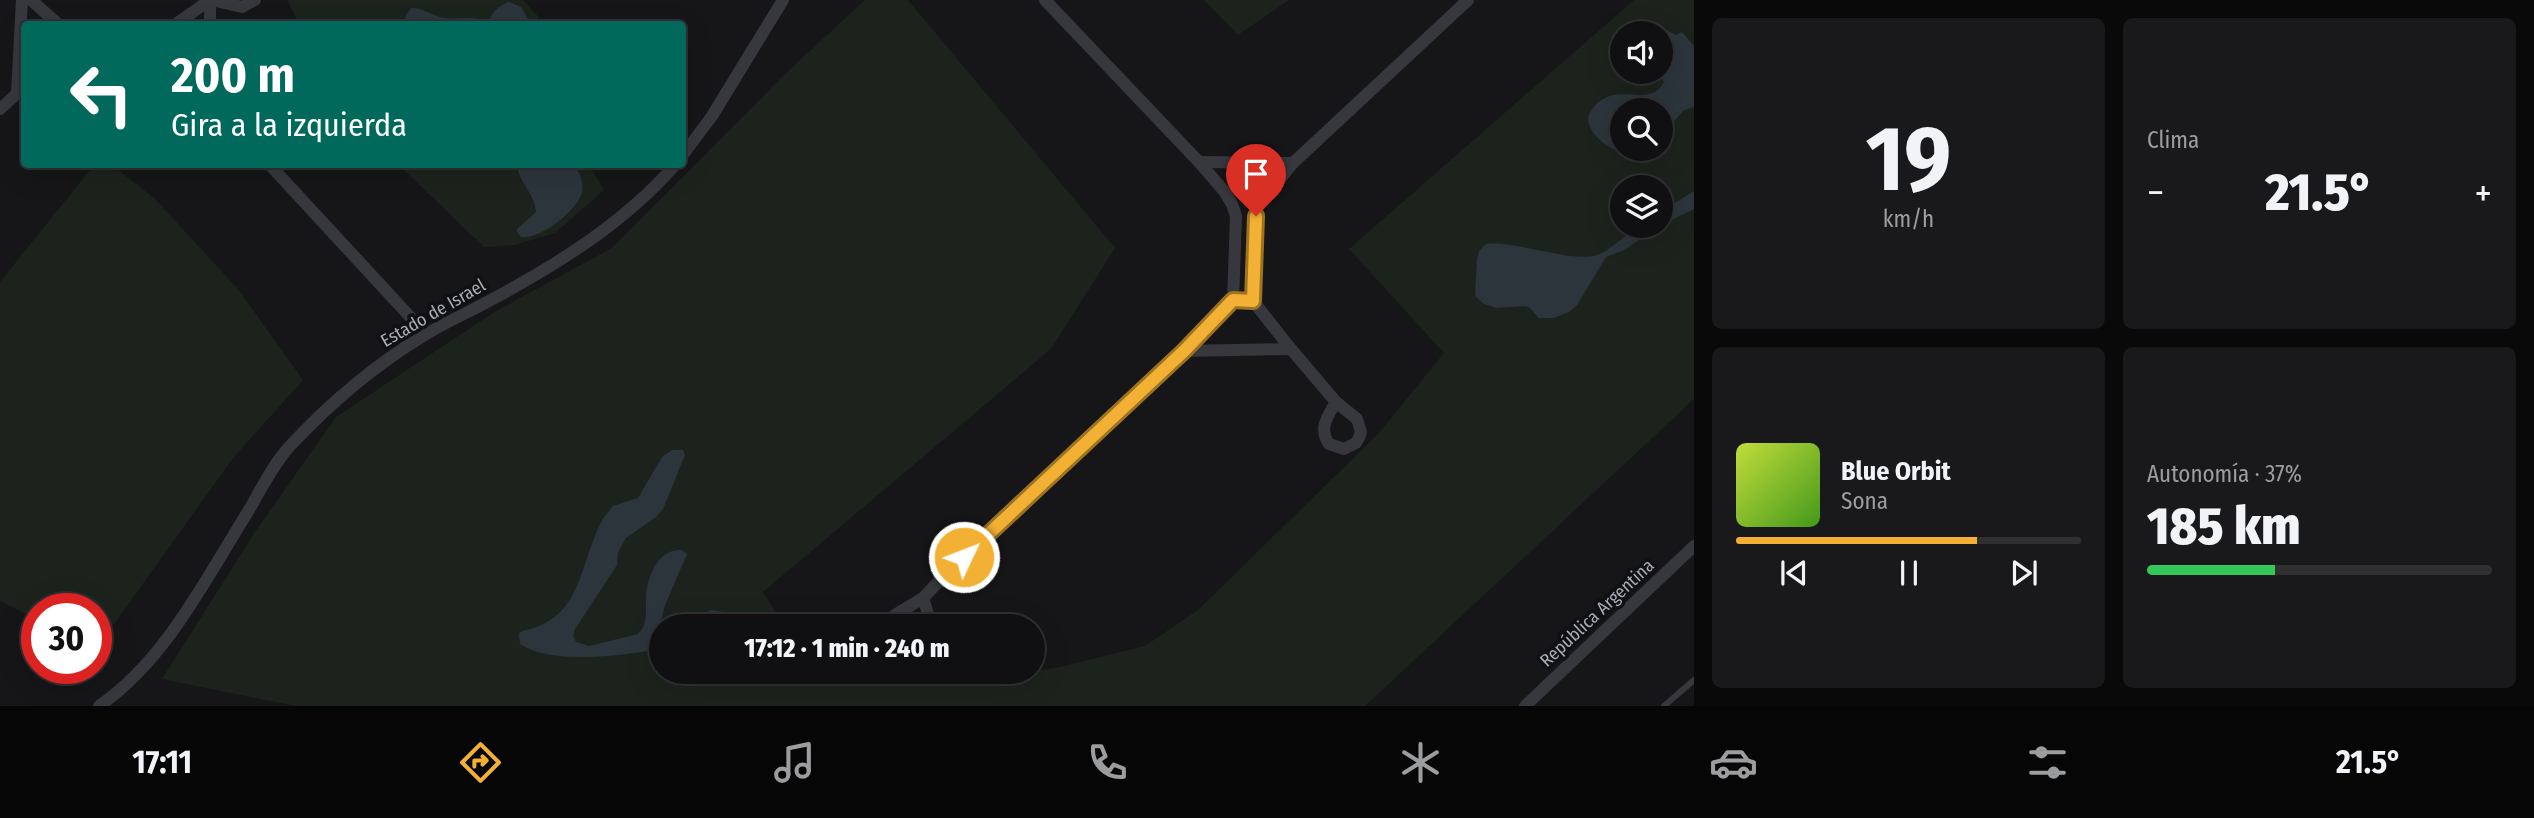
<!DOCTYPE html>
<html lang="es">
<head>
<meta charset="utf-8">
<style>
  body { margin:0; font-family:"Fira Sans Condensed",sans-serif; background:#19191b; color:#f1f3f6; height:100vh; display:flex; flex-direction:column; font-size:26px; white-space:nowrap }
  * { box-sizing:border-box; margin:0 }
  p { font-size:23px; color:#9c9d9f }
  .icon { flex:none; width:38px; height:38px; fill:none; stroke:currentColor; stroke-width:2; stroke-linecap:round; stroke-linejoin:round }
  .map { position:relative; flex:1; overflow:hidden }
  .side { display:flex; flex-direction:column; gap:18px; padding:18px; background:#09090a; width:840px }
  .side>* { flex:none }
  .top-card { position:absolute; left:21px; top:21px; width:665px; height:147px; border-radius:7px; box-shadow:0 7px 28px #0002,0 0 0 2px #303032; background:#00695c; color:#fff; overflow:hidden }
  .buttons { position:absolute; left:1610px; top:21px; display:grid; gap:14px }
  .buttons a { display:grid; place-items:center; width:63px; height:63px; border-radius:50%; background:#101012; box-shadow:0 7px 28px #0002,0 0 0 2px #303032; font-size:35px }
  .speed { position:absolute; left:21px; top:593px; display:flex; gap:14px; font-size:35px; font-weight:700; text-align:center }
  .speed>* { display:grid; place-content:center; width:91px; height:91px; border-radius:50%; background:#101012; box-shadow:0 7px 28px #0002,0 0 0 2px #303032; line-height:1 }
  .speed .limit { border:10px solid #d22; background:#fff; color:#111 }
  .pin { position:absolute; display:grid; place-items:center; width:60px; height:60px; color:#fff; margin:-72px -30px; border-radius:50% 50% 50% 0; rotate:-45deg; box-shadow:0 0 7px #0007 }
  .pin .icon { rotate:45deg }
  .me { position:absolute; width:77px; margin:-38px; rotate:47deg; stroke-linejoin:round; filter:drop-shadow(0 0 5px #0008) }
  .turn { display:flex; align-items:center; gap:24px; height:147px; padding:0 35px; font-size:32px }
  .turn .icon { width:91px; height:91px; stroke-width:2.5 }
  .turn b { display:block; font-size:49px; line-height:60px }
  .big { font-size:52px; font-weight:800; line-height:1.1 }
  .side .widget { flex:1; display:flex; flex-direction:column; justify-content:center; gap:10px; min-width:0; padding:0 24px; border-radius:10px; background:#19191b }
  .side .dial { align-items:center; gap:0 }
  .dial b { font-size:91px; line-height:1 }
  .song { display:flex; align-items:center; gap:21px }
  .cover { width:84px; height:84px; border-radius:10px; background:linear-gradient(135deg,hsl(70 70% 55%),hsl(100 70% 35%)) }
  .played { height:7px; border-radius:4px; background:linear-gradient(90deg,#f2b134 70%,#303032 70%) }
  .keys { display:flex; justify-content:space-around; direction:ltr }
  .heat { display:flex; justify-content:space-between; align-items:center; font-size:38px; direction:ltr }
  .charge { height:10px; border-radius:5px; background:linear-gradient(90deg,#34c759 37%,#303032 0) }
  .side .tiles { flex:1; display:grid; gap:18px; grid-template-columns:repeat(2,1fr) }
  .trip { position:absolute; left:649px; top:614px; width:396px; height:70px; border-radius:35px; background:#101012; box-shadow:0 7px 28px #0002,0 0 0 2px #303032; font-weight:800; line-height:70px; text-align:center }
  .tab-bar { display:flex; height:112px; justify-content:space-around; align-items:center; background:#060607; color:#9c9d9f }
  .tab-bar .icon { width:49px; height:49px }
  .tab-bar .current { color:#f2b134 }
  .tab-bar b { font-size:32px; color:#f1f3f6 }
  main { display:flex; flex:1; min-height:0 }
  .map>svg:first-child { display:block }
  .green { fill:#1c231d; fill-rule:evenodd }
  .water { fill:#2c353c }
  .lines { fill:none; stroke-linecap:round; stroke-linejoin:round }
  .lane { stroke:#37383d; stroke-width:6 }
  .street { stroke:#37383d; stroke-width:12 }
  .route-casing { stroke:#9d7322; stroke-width:18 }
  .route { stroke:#f2b134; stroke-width:12 }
  .labels { text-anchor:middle; stroke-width:7; stroke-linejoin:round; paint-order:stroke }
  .street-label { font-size:18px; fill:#a8adb8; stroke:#111113 }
</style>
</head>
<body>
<main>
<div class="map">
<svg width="1694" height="706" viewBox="0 0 1694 706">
  <rect width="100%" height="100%" fill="#161618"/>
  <g class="green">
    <polygon points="287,0 523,0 537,15 540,24 299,24"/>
    <path d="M865 0H908L1115 248 1051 349 763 592 784 626H662V672H834L859 684 974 681 1060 667 1145 646 1198 610 1379 433 1444 353 1349 249 1634 0H1694V399L1365 706H296L162 679 255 532 336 417 496 311 612 248 786 73ZM1622 33H1661V72H1622ZM1622 110H1661V149H1622ZM1622 187H1661V226H1622Z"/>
    <polygon points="1204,0 1289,0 1238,35"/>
    <polygon points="94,165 112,165 154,198 238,289 303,380 233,458 114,624 96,638 96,609 37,609 37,620 0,601 0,282"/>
    <polygon points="399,165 589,165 604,190 555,233 515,245 484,247"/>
  </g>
  <g class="water">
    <path d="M509 2 521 7 531 24H489C490 13 499 5 509 2Z"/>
    <path d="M411 8C424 7 433 17 445 18 458 20 477 14 485 24H404L405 17Z"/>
    <path d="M1666 30 1676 35 1682 32 1694 46V107L1684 110 1661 136V110H1622V149H1644C1622 166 1579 130 1590 113 1612 75 1649 112 1664 82L1659 72 1661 33H1655Z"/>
    <path d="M517 165H575C579 172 584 183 582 192 578 210 540 240 521 237L516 230 536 212C535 193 518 182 517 165Z"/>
    <polygon points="1694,191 1694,209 1661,225 1661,212"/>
    <path d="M1640 226H1659L1624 250 1606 257 1577 305 1569 312 1554 318H1539L1529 307 1524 306 1497 308 1484 304 1475 296 1477 259 1479 251 1486 244C1518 240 1574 265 1600 254 1611 249 1628 233 1640 226Z"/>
    <path d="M672 450H683L685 455 663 509 656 517 626 538 618 552 617 565 575 629 573 636 576 642 589 646 638 634C649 624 645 611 646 597 647 577 658 548 682 550L687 554 665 605 661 621V649C623 655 554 666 520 644L519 634 522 631C585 619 578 562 604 517L613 506 638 498 662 457Z"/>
    <polygon points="711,610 751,616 766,626 678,626"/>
  </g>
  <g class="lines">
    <polyline class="lane" points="1664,706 1694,680"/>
    <g class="street">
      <polyline points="31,0 58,24"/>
      <polyline points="211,0 242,7 255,0"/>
      <polyline points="1045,0 1199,162 1224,191 1232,204 1236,216 1233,301 1184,351"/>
      <polyline points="176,24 210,0"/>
      <polyline points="210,24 210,0"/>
      <polyline points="17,93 22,0"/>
      <polyline points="0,109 23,88"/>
      <polyline points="682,156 712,116 783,0"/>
      <polyline points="1199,162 1293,163"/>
      <polyline points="269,164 426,334"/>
      <path d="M1336 402C1328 416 1318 428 1329 444L1344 449 1356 443 1359 438 1361 432 1357 419 1336 402 1291 349 1253 301 1256 216 1259 205 1293 163 1468 0"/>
      <polyline points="923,598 932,626"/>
      <polyline points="890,626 895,615 923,598 944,576 1184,351 1291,349"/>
      <path d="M99 706C167 659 206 578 249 510 261 489 273 465 289 447 329 404 372 367 423 336 444 323 467 313 489 301 558 264 623 224 676 164"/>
      <polyline points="1525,706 1694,546"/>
    </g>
  </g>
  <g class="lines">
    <defs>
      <polyline id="route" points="964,557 1184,351 1233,300 1253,301 1256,216"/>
    </defs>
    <use href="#route" class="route-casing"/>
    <use href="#route" class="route"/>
  </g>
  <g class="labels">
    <g class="street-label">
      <text transform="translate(433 313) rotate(-30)" y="6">Estado de Israel</text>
      <text transform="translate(1597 613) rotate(-43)" y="6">República Argentina</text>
    </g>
  </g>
</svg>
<div class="buttons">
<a><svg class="icon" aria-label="sound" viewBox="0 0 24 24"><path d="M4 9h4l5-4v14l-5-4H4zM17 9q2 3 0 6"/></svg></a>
<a><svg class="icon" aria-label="search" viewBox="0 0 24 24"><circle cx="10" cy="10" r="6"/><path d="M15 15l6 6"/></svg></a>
<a><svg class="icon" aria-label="layers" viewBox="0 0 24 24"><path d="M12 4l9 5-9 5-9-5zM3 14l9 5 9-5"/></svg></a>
</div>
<div class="speed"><div class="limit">30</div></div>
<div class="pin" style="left:1256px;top:216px;background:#d93025"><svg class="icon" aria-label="arrive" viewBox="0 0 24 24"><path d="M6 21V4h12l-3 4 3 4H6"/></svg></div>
<svg class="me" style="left:964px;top:557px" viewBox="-20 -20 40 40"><circle r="17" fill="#f2b134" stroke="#fff" stroke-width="3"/><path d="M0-11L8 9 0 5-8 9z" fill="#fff"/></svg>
<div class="trip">17:12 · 1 min · 240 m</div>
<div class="top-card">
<div class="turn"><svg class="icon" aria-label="left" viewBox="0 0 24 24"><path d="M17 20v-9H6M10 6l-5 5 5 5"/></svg><div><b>200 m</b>Gira a la izquierda</div></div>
</div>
</div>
<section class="side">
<div class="tiles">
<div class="widget dial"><b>19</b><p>km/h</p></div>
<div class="widget"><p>Clima</p>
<div class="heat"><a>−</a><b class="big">21.5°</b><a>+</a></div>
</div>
<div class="widget">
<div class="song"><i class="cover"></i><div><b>Blue Orbit</b><p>Sona</p></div></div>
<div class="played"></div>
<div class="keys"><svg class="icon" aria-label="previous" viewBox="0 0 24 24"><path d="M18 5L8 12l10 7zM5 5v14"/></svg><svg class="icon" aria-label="pause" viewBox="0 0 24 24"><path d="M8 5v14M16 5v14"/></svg><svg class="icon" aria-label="next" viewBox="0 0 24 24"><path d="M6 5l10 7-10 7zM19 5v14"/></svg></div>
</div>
<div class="widget"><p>Autonomía · 37%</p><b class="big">185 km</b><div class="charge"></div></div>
</div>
</section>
</main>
<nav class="tab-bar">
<b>17:11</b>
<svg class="icon current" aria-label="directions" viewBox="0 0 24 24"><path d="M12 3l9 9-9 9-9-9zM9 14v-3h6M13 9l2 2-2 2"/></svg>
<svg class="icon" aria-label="music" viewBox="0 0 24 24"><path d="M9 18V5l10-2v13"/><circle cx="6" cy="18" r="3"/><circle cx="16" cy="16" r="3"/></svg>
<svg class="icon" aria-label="phone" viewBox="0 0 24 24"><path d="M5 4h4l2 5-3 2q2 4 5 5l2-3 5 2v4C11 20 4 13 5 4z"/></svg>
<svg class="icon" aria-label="climate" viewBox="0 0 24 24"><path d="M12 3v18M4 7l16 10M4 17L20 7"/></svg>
<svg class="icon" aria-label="car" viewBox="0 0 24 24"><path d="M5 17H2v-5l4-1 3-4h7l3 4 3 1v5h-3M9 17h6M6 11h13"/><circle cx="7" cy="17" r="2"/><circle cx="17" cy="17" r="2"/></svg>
<svg class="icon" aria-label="filters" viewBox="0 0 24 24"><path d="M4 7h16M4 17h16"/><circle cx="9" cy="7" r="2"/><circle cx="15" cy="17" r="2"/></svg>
<b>21.5°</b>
</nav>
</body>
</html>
